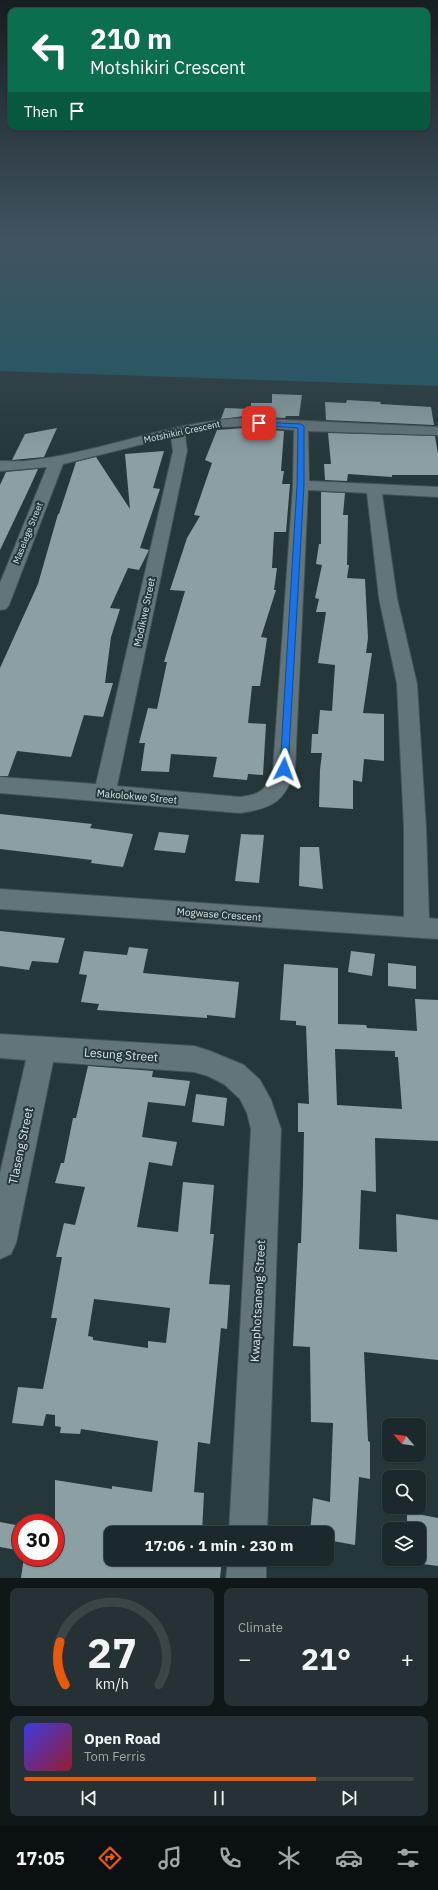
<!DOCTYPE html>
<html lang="en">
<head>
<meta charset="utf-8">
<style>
  body { margin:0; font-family:"IBM Plex Sans",sans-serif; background:#253134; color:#f1f3f6; height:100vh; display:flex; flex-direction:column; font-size:15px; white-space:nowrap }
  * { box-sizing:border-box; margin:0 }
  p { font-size:13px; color:#a0a6a9 }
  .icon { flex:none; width:22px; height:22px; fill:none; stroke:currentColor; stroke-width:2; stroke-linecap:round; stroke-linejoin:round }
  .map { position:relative; height:1578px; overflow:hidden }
  .drawer { display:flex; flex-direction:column; gap:10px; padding:10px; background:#0f1718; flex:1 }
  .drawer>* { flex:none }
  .top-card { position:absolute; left:8px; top:8px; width:422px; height:122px; border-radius:8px; box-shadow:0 1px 3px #0004,0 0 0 1px #3a4548; background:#0b6e4f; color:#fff; overflow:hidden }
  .needle { width:26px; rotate:298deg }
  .buttons { position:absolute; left:382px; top:1418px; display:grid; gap:8px }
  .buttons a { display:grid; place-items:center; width:44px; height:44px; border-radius:8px; background:#1c292c; box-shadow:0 1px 3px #0004,0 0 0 1px #3a4548; font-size:20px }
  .speed { position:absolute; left:12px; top:1514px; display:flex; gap:8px; font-size:20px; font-weight:700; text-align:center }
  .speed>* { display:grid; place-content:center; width:52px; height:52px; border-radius:50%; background:#1c292c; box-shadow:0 1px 3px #0004,0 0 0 1px #3a4548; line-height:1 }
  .speed .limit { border:6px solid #d22; background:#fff; color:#111 }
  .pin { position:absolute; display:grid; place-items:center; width:34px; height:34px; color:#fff; margin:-17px; border-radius:8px; box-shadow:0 2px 6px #0006 }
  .me { position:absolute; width:44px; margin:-22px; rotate:3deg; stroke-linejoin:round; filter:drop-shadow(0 0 3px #0008) }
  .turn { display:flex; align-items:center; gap:14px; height:84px; padding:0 16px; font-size:18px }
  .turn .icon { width:52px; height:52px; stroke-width:2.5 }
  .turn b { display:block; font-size:28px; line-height:34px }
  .then { display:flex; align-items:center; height:38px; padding:0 16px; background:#0003; gap:8px; font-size:15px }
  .big { font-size:30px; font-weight:700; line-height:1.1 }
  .drawer .tile { flex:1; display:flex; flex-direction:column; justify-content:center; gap:6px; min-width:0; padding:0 14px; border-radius:8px; background:#253134 }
  .drawer .dial { align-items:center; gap:0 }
  .dial svg { height:104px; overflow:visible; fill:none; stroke:#3a4548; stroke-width:7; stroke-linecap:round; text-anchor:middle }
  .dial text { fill:#f1f3f6; stroke:none }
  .song { display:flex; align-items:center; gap:12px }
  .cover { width:48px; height:48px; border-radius:6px; background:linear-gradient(135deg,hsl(240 70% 55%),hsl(350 70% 35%)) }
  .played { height:4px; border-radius:2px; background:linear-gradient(90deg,#ea580c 75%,#3a4548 75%) }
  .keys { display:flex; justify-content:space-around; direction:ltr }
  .heat { display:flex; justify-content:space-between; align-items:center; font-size:22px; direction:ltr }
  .drawer .tiles { flex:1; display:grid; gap:10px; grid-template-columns:1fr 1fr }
  .tile:last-child { grid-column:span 2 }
  .trip { position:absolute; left:104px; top:1526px; width:230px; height:40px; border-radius:8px; background:#1c292c; box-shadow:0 1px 3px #0004,0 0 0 1px #3a4548; font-weight:700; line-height:40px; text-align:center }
  .dock { display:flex; height:64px; justify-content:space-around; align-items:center; background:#0b1012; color:#a0a6a9 }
  .dock .icon { width:28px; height:28px }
  .dock .current { color:#ea580c }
  .dock b { font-size:18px; color:#f1f3f6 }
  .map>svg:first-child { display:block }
  .green { fill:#1d5a65 }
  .building { fill:#8ca0a4; fill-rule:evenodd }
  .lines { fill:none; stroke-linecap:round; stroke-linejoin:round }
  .minor-casing { stroke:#435255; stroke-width:2 }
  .minor { fill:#627579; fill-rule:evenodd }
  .route { fill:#1a73e8; stroke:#114b97 }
  .labels { text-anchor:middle; stroke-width:4; stroke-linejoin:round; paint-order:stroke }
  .far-street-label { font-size:9px; fill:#dbe6e8; stroke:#26373a }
  .street-label { font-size:10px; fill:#dbe6e8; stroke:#26373a }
  .near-street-label { font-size:12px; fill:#dbe6e8; stroke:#26373a }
</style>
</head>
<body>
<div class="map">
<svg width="438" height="1578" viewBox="0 0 438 1578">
  <rect width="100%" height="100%" fill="#26373a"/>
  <polygon class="green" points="0,237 438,237 438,386 0,371"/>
  <g class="building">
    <polygon points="272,394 302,395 299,416 286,416 285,418 245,416 221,419 225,408 251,409 251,403 272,403"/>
    <polygon points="347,400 381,402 380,404 431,407 434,425 326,420 325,402 346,403"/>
    <polygon points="57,428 44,457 12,460 25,434"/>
    <polygon points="245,428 284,431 281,471 284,471 282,484 290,484 286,532 274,532 272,568 277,568 274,590 276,590 261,637 267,638 260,686 252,686 248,723 266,724 263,775 248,774 247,780 213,777 217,757 171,754 169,772 141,771 145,743 139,743 148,708 157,709 167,662 164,662 185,591 170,590 187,538 200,516 194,515 212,463 205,460 217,430"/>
    <polygon points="328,433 435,436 438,454 438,475 392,475 392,477 348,474 347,481 325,480 324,464 331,464"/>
    <polygon points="164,451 153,488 160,489 140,548 149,550 139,570 128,568 110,608 120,609 111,637 105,683 113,683 103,717 84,715 71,757 17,751 8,776 0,776 0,668 38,584 58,514 59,514 76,462 96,457 130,509 125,454"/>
    <polygon points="38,469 29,489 0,550 0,485 6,472"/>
    <polygon points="321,492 345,493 343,515 348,515 347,565 349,565 347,578 365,579 368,638 366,653 372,653 363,713 384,714 384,761 364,759 362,782 353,780 353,809 319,807 320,770 322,753 311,753 312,734 318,734 320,710 332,711 335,665 318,663 326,612 316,612 319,599 315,598 322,565 316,564 319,544 321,544"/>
    <polygon points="0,814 92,824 90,828 133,834 123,867 91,863 92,860 0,849"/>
    <polygon points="159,832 189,835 185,853 154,850"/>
    <polygon points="241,834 264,835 259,883 235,881"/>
    <polygon points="300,847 319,847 323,889 299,886"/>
    <polygon points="0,931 65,938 58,963 32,961 29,970 0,966"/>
    <polygon points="129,947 148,949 143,973 239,982 235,1018 207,1015 207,1018 97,1010 99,1004 81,1002 87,975 79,974 84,951 127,955"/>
    <polygon points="351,951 375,954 372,976 348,972"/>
    <polygon points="388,963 416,966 416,989 388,986"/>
    <path d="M284 964 338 968V1024L366 1025 367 1028 417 1031 415 999 438 1000V1141L375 1138 376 1192 361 1190 359 1249 397 1252 396 1214 438 1220V1360L364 1352 368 1441 370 1442V1479L359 1477 355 1545 327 1540V1533H310L313 1498 330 1502 333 1423 311 1422 310 1347 293 1346 298 1243H301L303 1185 304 1132H298V1103L309 1104 306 1026 296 1025V1021L280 1020ZM335 1049 395 1051V1057H398L402 1109 337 1105Z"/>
    <path d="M88 1066 153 1071 152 1077 190 1081 185 1106 148 1102 142 1137 177 1142 172 1166 149 1162 137 1227 178 1232 183 1182 214 1185 210 1234H214L209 1284 230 1285 227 1329 221 1328 210 1444 198 1442 194 1492 204 1493 202 1533H111V1559H222L220 1578H21L24 1557H55V1480L112 1489V1486L152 1492 158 1441 81 1429 80 1434 60 1433 61 1427 55 1426V1415L46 1414 43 1426 12 1423 18 1387 43 1389 57 1318H51L62 1257H56L64 1223 75 1225 85 1187 55 1183 61 1163H64L73 1118H76ZM94 1299 170 1308 166 1343 148 1341V1348L93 1340V1337L88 1336Z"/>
    <polygon points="196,1094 227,1098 224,1126 192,1122"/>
    <polygon points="407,1512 438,1518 438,1566 407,1562 407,1559 419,1559 419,1529 407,1529"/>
    <polygon points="0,1522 21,1526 17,1550 0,1547"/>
  </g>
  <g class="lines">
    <defs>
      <g id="minor">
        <path d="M245 418 438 427V435L308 431 309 481 438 487V497L382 494 397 598 417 684 426 828 429 918 438 919V939L0 909V889L404 917V828L397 684 379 598 367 493 308 490 295 769C285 802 273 808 240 813L0 793V777L96 784 173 451 171 437 63 464 9 605 6 609 0 610V583L47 467 0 471V461C11 461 23 462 33 460 105 451 172 421 245 418ZM245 426 294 430 293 485 273 769C266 790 262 794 240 797L117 786 187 451 185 434 222 427Z"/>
        <polygon points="0,1034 194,1046 210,1051 244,1065 260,1080 271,1100 281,1129 267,1533 229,1533 251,1129 247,1113 240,1099 224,1084 208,1076 194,1072 53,1062 16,1243 11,1254 0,1259 0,1173 26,1060 0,1058"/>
        <polygon points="228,1559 266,1559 266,1578 226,1578"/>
      </g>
    </defs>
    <use href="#minor" class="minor-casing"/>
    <use href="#minor" class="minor"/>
  </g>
  <linearGradient id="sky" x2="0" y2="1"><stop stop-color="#151e20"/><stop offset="0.52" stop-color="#415360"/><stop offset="1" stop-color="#415360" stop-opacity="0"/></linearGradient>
  <rect width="438" height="458" fill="url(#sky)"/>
  <polygon class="route" points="257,422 301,424 304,426 304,485 288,769 284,773 280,769 297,485 298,428 259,425 256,423"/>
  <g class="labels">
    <g class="far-street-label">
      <text transform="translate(182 432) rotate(-12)" y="3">Motshikiri Crescent</text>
      <text transform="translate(28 533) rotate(-68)" y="3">Maselege Street</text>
    </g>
    <g class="street-label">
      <text transform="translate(144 612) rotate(-78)" y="4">Modikwe Street</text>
      <text transform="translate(137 796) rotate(5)" y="4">Makolokwe Street</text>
      <text transform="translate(219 914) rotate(4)" y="4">Mogwase Crescent</text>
    </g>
    <g class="near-street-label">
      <text transform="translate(121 1055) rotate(4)" y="4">Lesung Street</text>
      <text transform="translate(21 1146) rotate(-78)" y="4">Tlaseng Street</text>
      <text transform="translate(258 1301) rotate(-87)" y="4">Kwaphotsaneng Street</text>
    </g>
  </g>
</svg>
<div class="buttons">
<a><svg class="needle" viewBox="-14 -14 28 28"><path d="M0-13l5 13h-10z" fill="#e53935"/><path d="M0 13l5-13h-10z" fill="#a0a6a9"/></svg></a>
<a><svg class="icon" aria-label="search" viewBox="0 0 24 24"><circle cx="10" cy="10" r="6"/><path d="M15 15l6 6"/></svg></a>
<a><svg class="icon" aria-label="layers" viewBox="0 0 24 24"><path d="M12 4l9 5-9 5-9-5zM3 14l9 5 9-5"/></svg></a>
</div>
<div class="speed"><div class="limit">30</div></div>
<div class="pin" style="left:259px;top:423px;background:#d93025"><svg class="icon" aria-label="arrive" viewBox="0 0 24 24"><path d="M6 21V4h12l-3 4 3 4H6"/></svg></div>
<svg class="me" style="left:284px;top:769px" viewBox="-20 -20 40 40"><path d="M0-17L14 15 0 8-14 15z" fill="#1a73e8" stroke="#fff" stroke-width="4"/></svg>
<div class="trip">17:06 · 1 min · 230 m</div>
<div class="top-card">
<div class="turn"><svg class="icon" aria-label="left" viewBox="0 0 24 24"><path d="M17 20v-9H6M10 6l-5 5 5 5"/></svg><div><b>210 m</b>Motshikiri Crescent</div></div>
<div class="then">Then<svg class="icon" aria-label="arrive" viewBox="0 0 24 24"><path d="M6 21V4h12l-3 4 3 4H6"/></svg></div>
</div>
</div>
<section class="drawer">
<div class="tiles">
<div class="tile dial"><svg viewBox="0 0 100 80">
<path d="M14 69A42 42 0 1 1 86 69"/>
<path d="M14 69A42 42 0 0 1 10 36" stroke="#ea580c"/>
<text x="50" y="56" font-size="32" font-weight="700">27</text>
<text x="50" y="72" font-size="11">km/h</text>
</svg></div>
<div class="tile"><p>Climate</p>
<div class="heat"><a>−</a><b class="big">21°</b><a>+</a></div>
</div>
<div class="tile">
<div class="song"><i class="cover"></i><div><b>Open Road</b><p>Tom Ferris</p></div></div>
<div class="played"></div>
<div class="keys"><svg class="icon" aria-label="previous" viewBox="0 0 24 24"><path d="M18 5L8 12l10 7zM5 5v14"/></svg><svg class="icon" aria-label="pause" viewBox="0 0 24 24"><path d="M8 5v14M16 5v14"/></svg><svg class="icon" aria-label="next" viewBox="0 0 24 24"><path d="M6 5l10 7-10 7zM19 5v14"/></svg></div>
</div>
</div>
</section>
<nav class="dock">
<b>17:05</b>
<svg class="icon current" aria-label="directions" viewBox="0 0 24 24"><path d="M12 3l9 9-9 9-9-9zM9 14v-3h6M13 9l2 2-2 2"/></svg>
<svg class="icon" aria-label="music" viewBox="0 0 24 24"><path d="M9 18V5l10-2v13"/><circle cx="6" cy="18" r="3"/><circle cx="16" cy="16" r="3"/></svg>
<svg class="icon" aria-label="phone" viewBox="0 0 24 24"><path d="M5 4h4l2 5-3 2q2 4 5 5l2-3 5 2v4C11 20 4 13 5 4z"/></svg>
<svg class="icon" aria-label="climate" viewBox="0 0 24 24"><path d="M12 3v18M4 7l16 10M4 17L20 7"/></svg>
<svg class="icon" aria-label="car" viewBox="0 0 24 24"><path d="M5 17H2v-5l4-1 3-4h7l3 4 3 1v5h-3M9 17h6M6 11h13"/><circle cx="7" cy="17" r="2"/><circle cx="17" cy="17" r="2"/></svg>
<svg class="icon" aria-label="filters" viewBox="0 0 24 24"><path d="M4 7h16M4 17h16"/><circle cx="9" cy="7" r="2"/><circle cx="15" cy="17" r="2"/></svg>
</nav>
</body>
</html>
